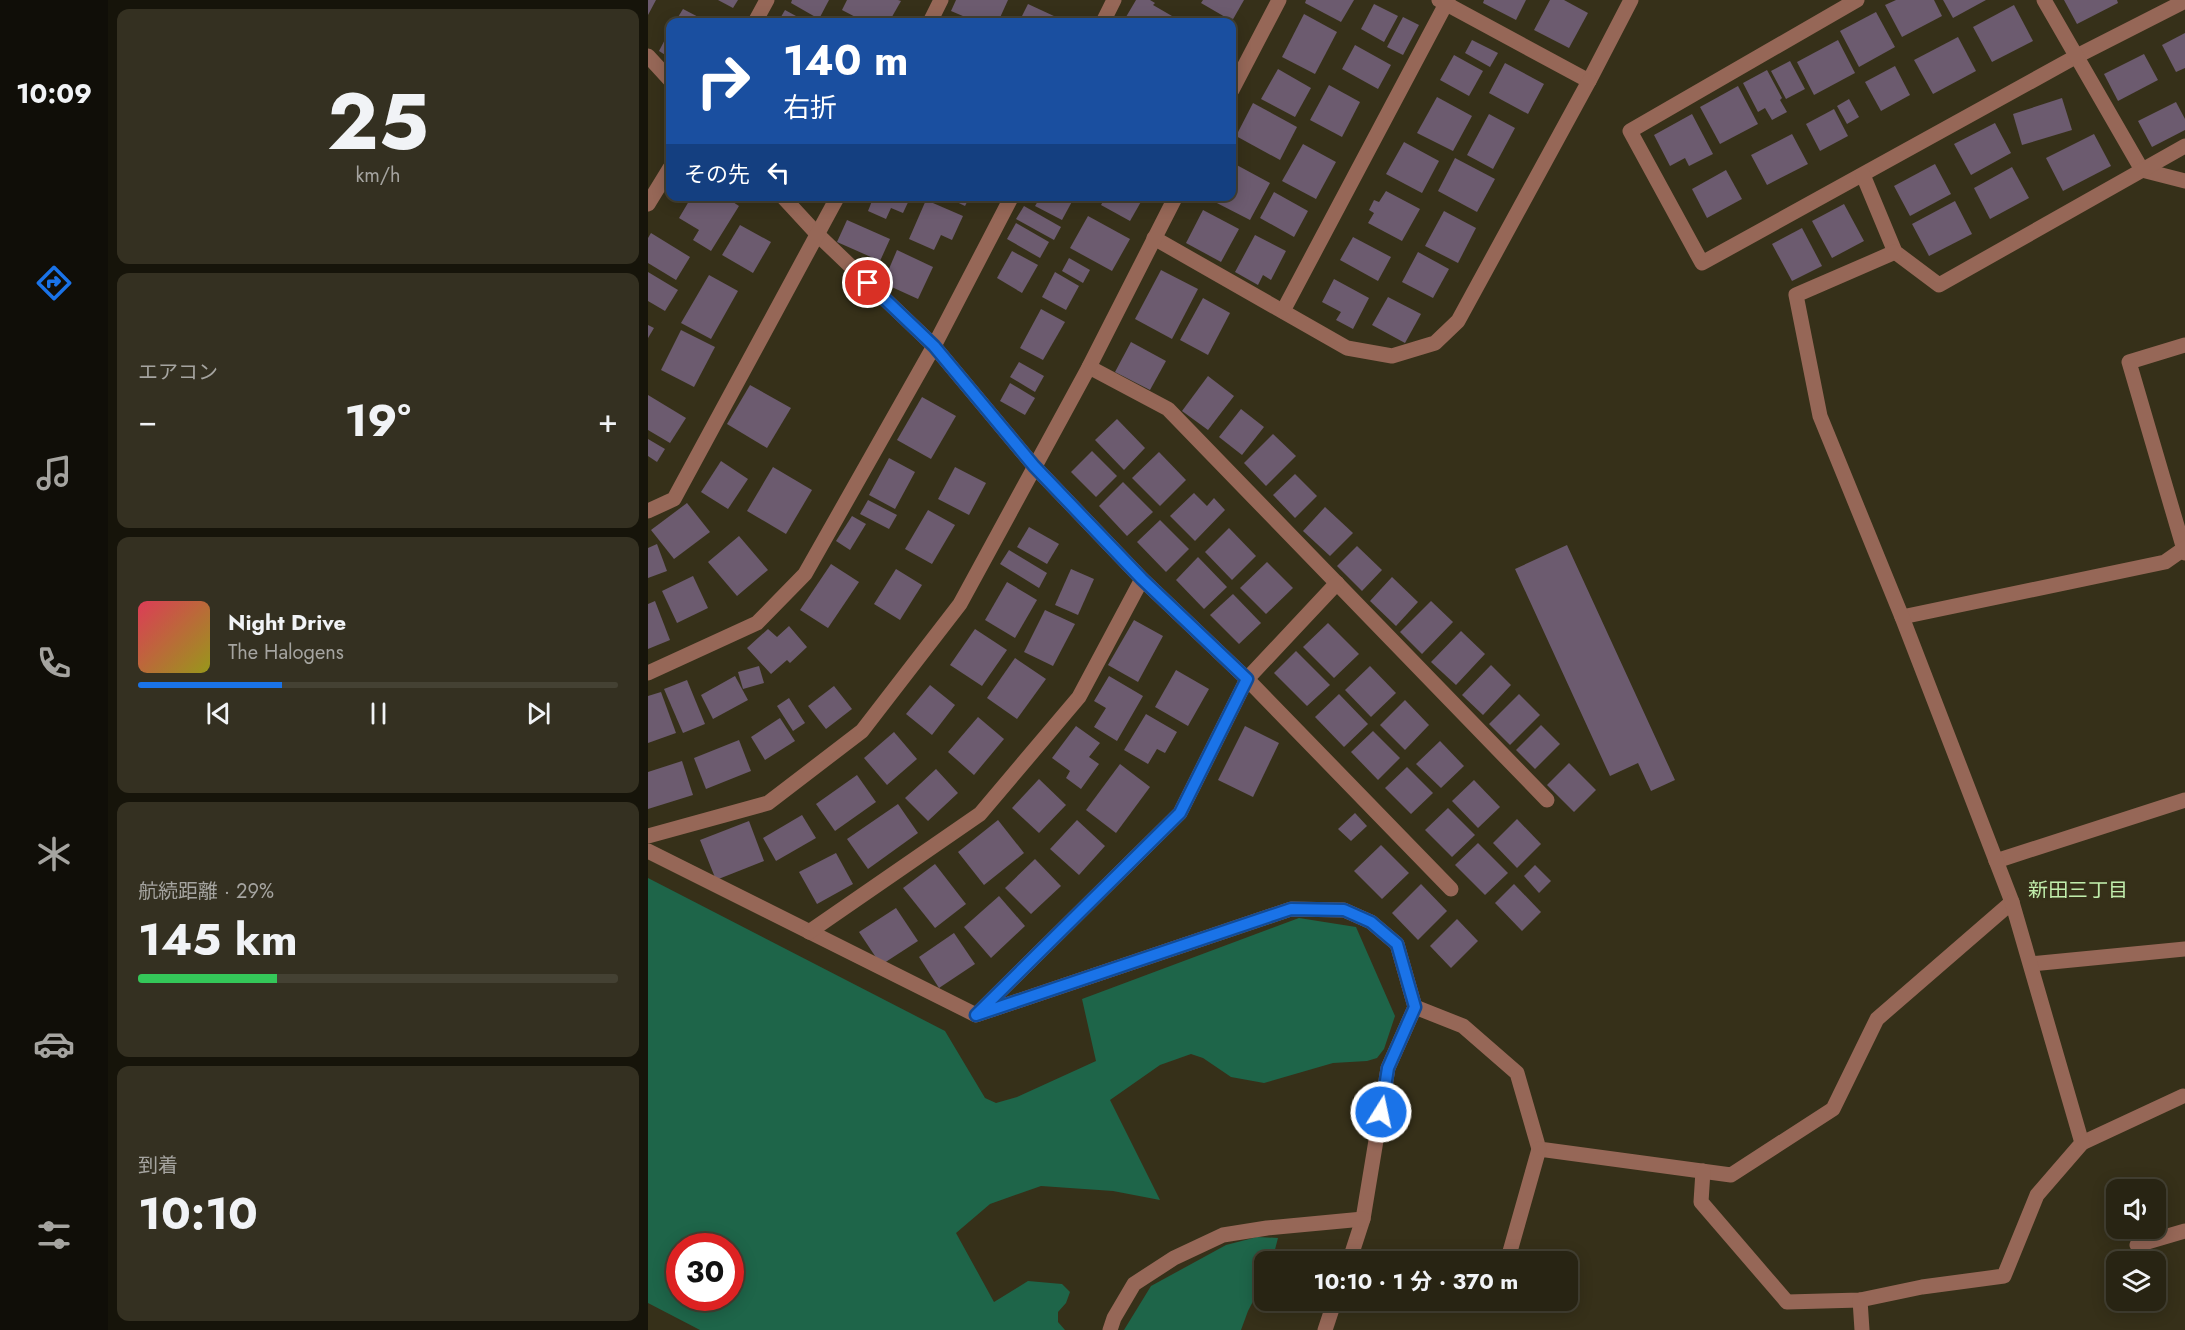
<!DOCTYPE html>
<html lang="ja">
<head>
<meta charset="utf-8">
<style>
  body { margin:0; font-family:Jost,"Noto Sans JP",sans-serif; background:#343021; color:#f1f3f6; height:100vh; display:flex; flex-direction:column; font-size:22px; white-space:nowrap }
  * { box-sizing:border-box; margin:0 }
  p { font-size:20px; color:#a5a4a0 }
  .icon { flex:none; width:33px; height:33px; fill:none; stroke:currentColor; stroke-width:2; stroke-linecap:round; stroke-linejoin:round }
  .map { position:relative; flex:1; overflow:hidden }
  .sheet { display:flex; flex-direction:column; gap:9px; padding:9px; background:#16140a; width:540px }
  .sheet>* { flex:none }
  .guide { position:absolute; left:18px; top:18px; width:570px; height:183px; border-radius:12px; box-shadow:0 3px 15px #0003,0 0 0 2px #444133; background:#1a4fa0; color:#fff; overflow:hidden }
  .controls { position:absolute; left:1458px; top:1179px; display:grid; gap:12px }
  .controls a { display:grid; place-items:center; width:60px; height:60px; border-radius:12px; background:#282413; box-shadow:0 3px 15px #0003,0 0 0 2px #444133; font-size:30px }
  .speed { position:absolute; left:18px; top:1233px; display:flex; gap:12px; font-size:30px; font-weight:700; text-align:center }
  .speed>* { display:grid; place-content:center; width:78px; height:78px; border-radius:50%; background:#282413; box-shadow:0 3px 15px #0003,0 0 0 2px #444133; line-height:1 }
  .speed .limit { border:9px solid #d22; background:#fff; color:#111 }
  .pin { position:absolute; display:grid; place-items:center; width:51px; height:51px; color:#fff; margin:-26px; border:3px solid #fff; border-radius:50%; box-shadow:0 2px 6px #0007 }
  .me { position:absolute; width:66px; margin:-33px; rotate:10deg; stroke-linejoin:round; filter:drop-shadow(0 0 4px #0008) }
  .turn { display:flex; align-items:center; gap:21px; height:126px; padding:0 18px; font-size:27px }
  .turn .icon { width:78px; height:78px; stroke-width:2.5 }
  .turn b { display:block; font-size:42px; line-height:51px }
  .then { display:flex; align-items:center; height:57px; padding:0 18px; background:#0003; gap:12px; font-size:22px }
  .big { font-size:45px; font-weight:700; line-height:1.1 }
  .sheet .widget { flex:1; display:flex; flex-direction:column; justify-content:center; gap:9px; min-width:0; padding:0 21px; border-radius:12px; background:#343021 }
  .sheet .dial { align-items:center; gap:0 }
  .dial b { font-size:78px; line-height:1 }
  .song { display:flex; align-items:center; gap:18px }
  .cover { width:72px; height:72px; border-radius:9px; background:linear-gradient(135deg,hsl(350 70% 55%),hsl(60 70% 35%)) }
  .played { height:6px; border-radius:3px; background:linear-gradient(90deg,#1a73e8 30%,#444133 30%) }
  .keys { display:flex; justify-content:space-around; direction:ltr }
  .heat { display:flex; justify-content:space-between; align-items:center; font-size:33px; direction:ltr }
  .charge { height:9px; border-radius:4px; background:linear-gradient(90deg,#34c759 29%,#444133 0) }
  .trip { position:absolute; left:606px; top:1251px; width:324px; height:60px; border-radius:12px; background:#282413; box-shadow:0 3px 15px #0003,0 0 0 2px #444133; font-weight:700; line-height:60px; text-align:center }
  main { display:flex; flex:1; min-height:0 }
  .tab-bar { display:flex; flex-direction:column; width:108px; justify-content:space-around; align-items:center; background:#100e08; color:#a5a4a0 }
  .tab-bar .icon { width:42px; height:42px }
  .tab-bar .on { color:#1a73e8 }
  .tab-bar b { font-size:27px; color:#f1f3f6 }
  .map>svg:first-child { display:block }
  .green { fill:#1e6549; fill-rule:evenodd }
  .building { fill:#6c5b6f }
  .lines { fill:none; stroke-linecap:round; stroke-linejoin:round }
  .minor { stroke:#966757; stroke-width:15 }
  .route-casing { stroke:#114b97; stroke-width:15 }
  .route { stroke:#1a73e8; stroke-width:10 }
  .labels { text-anchor:middle; stroke-width:6; stroke-linejoin:round; paint-order:stroke }
  .neighbourhood-label { font-size:20px; fill:#c1eeac; stroke:#363019 }
</style>
</head>
<body>
<main>
<nav class="tab-bar">
<b>10:09</b>
<svg class="icon on" aria-label="directions" viewBox="0 0 24 24"><path d="M12 3l9 9-9 9-9-9zM9 14v-3h6M13 9l2 2-2 2"/></svg>
<svg class="icon" aria-label="music" viewBox="0 0 24 24"><path d="M9 18V5l10-2v13"/><circle cx="6" cy="18" r="3"/><circle cx="16" cy="16" r="3"/></svg>
<svg class="icon" aria-label="phone" viewBox="0 0 24 24"><path d="M5 4h4l2 5-3 2q2 4 5 5l2-3 5 2v4C11 20 4 13 5 4z"/></svg>
<svg class="icon" aria-label="climate" viewBox="0 0 24 24"><path d="M12 3v18M4 7l16 10M4 17L20 7"/></svg>
<svg class="icon" aria-label="car" viewBox="0 0 24 24"><path d="M5 17H2v-5l4-1 3-4h7l3 4 3 1v5h-3M9 17h6M6 11h13"/><circle cx="7" cy="17" r="2"/><circle cx="17" cy="17" r="2"/></svg>
<svg class="icon" aria-label="filters" viewBox="0 0 24 24"><path d="M4 7h16M4 17h16"/><circle cx="9" cy="7" r="2"/><circle cx="15" cy="17" r="2"/></svg>
</nav>
<section class="sheet">
<div class="widget dial"><b>25</b><p>km/h</p></div>
<div class="widget"><p>エアコン</p>
<div class="heat"><a>−</a><b class="big">19°</b><a>+</a></div>
</div>
<div class="widget">
<div class="song"><i class="cover"></i><div><b>Night Drive</b><p>The Halogens</p></div></div>
<div class="played"></div>
<div class="keys"><svg class="icon" aria-label="previous" viewBox="0 0 24 24"><path d="M18 5L8 12l10 7zM5 5v14"/></svg><svg class="icon" aria-label="pause" viewBox="0 0 24 24"><path d="M8 5v14M16 5v14"/></svg><svg class="icon" aria-label="next" viewBox="0 0 24 24"><path d="M6 5l10 7-10 7zM19 5v14"/></svg></div>
</div>
<div class="widget"><p>航続距離 · 29%</p><b class="big">145 km</b><div class="charge"></div></div>
<div class="widget"><p>到着</p><b class="big">10:10</b></div>
</section>
<div class="map">
<svg width="1537" height="1330" viewBox="0 0 1537 1330">
  <rect width="100%" height="100%" fill="#363019"/>
  <g class="green">
    <path d="M0 878 297 1031 337 1098 348 1103 369 1097 448 1061 434 999 651 918 708 927 747 1016 736 1049 729 1058 719 1061 685 1063 616 1083 583 1077 555 1058 543 1054 512 1065 462 1100 512 1200 465 1191 393 1186 342 1204 308 1233 346 1302 380 1281 414 1284 422 1292 418 1303 410 1312V1322L417 1330H52L0 1303ZM32 1246H82V1298H32Z"/>
    <polygon points="609,1237 630,1238 624,1261 616,1262 616,1280 600,1311 593,1330 476,1330 503,1286 578,1245"/>
  </g>
  <g class="building">
    <polygon points="0,0 8,0 0,15"/>
    <polygon points="70,0 90,0 85,8"/>
    <polygon points="144,0 181,0 171,19 143,3"/>
    <polygon points="199,0 250,0 253,1 241,22 217,22 194,10"/>
    <polygon points="308,0 360,0 350,22 329,22 303,11"/>
    <polygon points="488,0 502,0 507,3 505,5 524,16 520,22 475,22"/>
    <polygon points="555,0 596,0 584,21 553,3"/>
    <polygon points="658,0 706,0 693,22 657,3"/>
    <polygon points="836,0 878,0 868,20 835,3"/>
    <polygon points="902,0 916,0 940,13 921,48 886,30"/>
    <polygon points="1248,0 1286,0 1294,16 1254,37 1237,5"/>
    <polygon points="1295,0 1338,0 1305,18"/>
    <polygon points="1416,0 1469,0 1470,3 1429,24"/>
    <polygon points="380,4 408,17 406,22 371,22"/>
    <polygon points="726,4 750,16 736,42 713,29"/>
    <polygon points="1366,5 1385,41 1344,62 1325,27"/>
    <polygon points="35,9 60,22 27,22"/>
    <polygon points="137,10 159,22 130,22"/>
    <polygon points="1228,12 1247,47 1211,67 1192,31"/>
    <polygon points="656,14 689,32 667,74 634,57"/>
    <polygon points="755,17 771,25 755,55 739,47"/>
    <polygon points="22,30 22,58 11,51"/>
    <polygon points="1537,33 1537,68 1528,72 1514,45"/>
    <polygon points="1310,37 1328,71 1285,94 1266,60"/>
    <polygon points="824,40 850,53 842,67 817,53"/>
    <polygon points="1190,40 1207,73 1166,95 1149,62"/>
    <polygon points="707,45 743,65 730,89 694,69"/>
    <polygon points="1496,54 1510,80 1470,101 1456,74"/>
    <polygon points="806,55 835,71 821,96 792,80"/>
    <polygon points="1142,61 1157,89 1138,99 1123,71"/>
    <polygon points="857,63 896,84 880,114 841,93"/>
    <polygon points="1247,66 1262,95 1233,111 1217,82"/>
    <polygon points="630,69 663,88 647,117 613,99"/>
    <polygon points="1119,70 1134,98 1132,100 1139,112 1124,120 1117,108 1110,112 1095,83"/>
    <polygon points="681,85 712,102 694,137 662,120"/>
    <polygon points="1090,86 1110,124 1072,144 1052,107"/>
    <polygon points="789,97 824,116 805,151 769,133"/>
    <polygon points="1414,98 1424,130 1374,145 1365,114"/>
    <polygon points="1201,99 1211,117 1199,124 1189,106"/>
    <polygon points="1528,102 1537,119 1537,130 1504,147 1490,121"/>
    <polygon points="605,103 649,127 632,160 588,136"/>
    <polygon points="1186,109 1200,136 1172,151 1158,124"/>
    <polygon points="841,114 867,128 845,169 819,155"/>
    <polygon points="1044,114 1065,154 1041,166 1037,158 1022,166 1006,135"/>
    <polygon points="1347,123 1363,153 1323,175 1306,144"/>
    <polygon points="1144,134 1160,164 1119,185 1103,155"/>
    <polygon points="1446,134 1463,166 1415,191 1398,158"/>
    <polygon points="756,142 791,161 774,193 738,174"/>
    <polygon points="655,144 688,162 668,199 634,181"/>
    <polygon points="807,158 847,179 829,212 790,191"/>
    <polygon points="585,163 622,183 602,220 565,201 567,196 584,196"/>
    <polygon points="1287,164 1303,194 1262,216 1246,186"/>
    <polygon points="1364,167 1381,198 1342,219 1326,188"/>
    <polygon points="1078,170 1094,199 1059,218 1044,189"/>
    <polygon points="738,191 772,209 754,241 720,223 726,213 721,210 726,200 731,202"/>
    <polygon points="626,192 660,211 646,237 612,218"/>
    <polygon points="44,196 76,196 91,206 63,251 45,240 51,230 31,218"/>
    <polygon points="226,196 263,196 255,213 243,208 238,219 220,211"/>
    <polygon points="296,196 322,196 317,206"/>
    <polygon points="393,196 427,196 414,220 387,206"/>
    <polygon points="458,196 488,196 494,200 482,221 453,205"/>
    <polygon points="278,200 315,216 304,240 293,235 286,250 261,239"/>
    <polygon points="1307,201 1324,234 1281,256 1264,224"/>
    <polygon points="1196,204 1216,241 1184,258 1164,221"/>
    <polygon points="376,206 413,227 406,240 368,219"/>
    <polygon points="555,210 591,229 573,262 538,243"/>
    <polygon points="796,211 828,228 810,263 777,246"/>
    <polygon points="440,216 482,239 464,271 422,248"/>
    <polygon points="199,220 242,239 232,261 189,242"/>
    <polygon points="368,223 401,242 392,258 359,239"/>
    <polygon points="92,225 123,242 105,273 74,255"/>
    <polygon points="1154,228 1174,266 1144,281 1124,244"/>
    <polygon points="3,233 42,257 28,280 0,263 0,238"/>
    <polygon points="607,235 638,251 623,280 615,275 610,285 587,272"/>
    <polygon points="705,237 743,257 730,281 692,260"/>
    <polygon points="249,250 285,267 270,299 235,283"/>
    <polygon points="364,251 390,265 374,293 349,278"/>
    <polygon points="770,252 801,269 785,298 754,282"/>
    <polygon points="421,258 442,270 435,283 414,271"/>
    <polygon points="513,270 550,289 524,339 487,319"/>
    <polygon points="0,272 30,290 17,311 0,301"/>
    <polygon points="407,272 431,286 418,310 394,297"/>
    <polygon points="61,275 90,291 63,339 33,323"/>
    <polygon points="686,279 721,298 705,329 688,320 693,312 674,302"/>
    <polygon points="740,297 773,314 757,343 724,325"/>
    <polygon points="555,298 582,313 560,355 532,340"/>
    <polygon points="393,309 417,322 395,360 372,348"/>
    <polygon points="0,325 6,328 0,338"/>
    <polygon points="33,330 67,347 46,387 13,370"/>
    <polygon points="483,342 518,361 502,390 467,372"/>
    <polygon points="371,362 396,376 387,392 362,377"/>
    <polygon points="560,376 586,396 560,430 534,411"/>
    <polygon points="362,383 387,398 377,415 352,401"/>
    <polygon points="102,385 143,408 119,448 79,424"/>
    <polygon points="0,395 38,418 22,443 0,430"/>
    <polygon points="274,397 308,416 283,459 249,440"/>
    <polygon points="593,409 616,427 594,455 571,437"/>
    <polygon points="469,419 497,448 476,470 447,440"/>
    <polygon points="625,434 648,456 618,486 596,463"/>
    <polygon points="0,439 17,449 9,462 0,456"/>
    <polygon points="444,451 469,476 448,497 423,472"/>
    <polygon points="511,452 538,480 512,506 484,478"/>
    <polygon points="241,458 267,472 247,509 221,495"/>
    <polygon points="73,461 100,479 80,509 53,492"/>
    <polygon points="125,467 164,490 138,534 99,511"/>
    <polygon points="307,467 338,483 321,515 290,499"/>
    <polygon points="647,474 669,496 647,518 625,495"/>
    <polygon points="475,482 505,512 479,536 451,506"/>
    <polygon points="546,493 559,506 566,498 577,510 547,541 522,516"/>
    <polygon points="220,500 249,515 241,529 212,514"/>
    <polygon points="39,503 62,532 26,559 3,530"/>
    <polygon points="677,507 705,533 682,556 655,531"/>
    <polygon points="280,510 307,525 284,564 257,549"/>
    <polygon points="204,516 218,524 202,550 188,541"/>
    <polygon points="512,520 541,549 518,572 489,542"/>
    <polygon points="381,527 411,544 399,564 369,547"/>
    <polygon points="581,528 608,556 584,580 557,552"/>
    <polygon points="91,536 120,570 89,596 60,562"/>
    <polygon points="9,544 19,571 0,578 0,548"/>
    <polygon points="919,545 1027,780 1003,791 990,763 962,776 867,569"/>
    <polygon points="709,546 734,570 714,591 689,566"/>
    <polygon points="361,550 399,573 391,588 352,564"/>
    <polygon points="550,557 579,587 556,609 528,580"/>
    <polygon points="619,562 645,588 618,614 592,588"/>
    <polygon points="183,564 211,582 180,628 152,610"/>
    <polygon points="248,569 274,585 252,620 226,604"/>
    <polygon points="423,569 446,579 430,615 407,605"/>
    <polygon points="45,576 60,608 29,623 14,591"/>
    <polygon points="744,577 770,602 748,626 722,601"/>
    <polygon points="359,582 389,600 367,638 337,620"/>
    <polygon points="585,594 613,623 591,644 562,615"/>
    <polygon points="7,601 22,640 0,649 0,604"/>
    <polygon points="783,601 805,622 774,654 752,632"/>
    <polygon points="397,610 427,624 405,666 376,652"/>
    <polygon points="486,620 515,636 490,682 460,665"/>
    <polygon points="680,623 711,654 686,678 655,647"/>
    <polygon points="141,626 159,647 142,663 139,660 123,674 99,648 120,629 129,637"/>
    <polygon points="327,629 359,650 334,686 302,665"/>
    <polygon points="813,631 837,654 808,685 783,662"/>
    <polygon points="648,651 682,685 659,706 626,673"/>
    <polygon points="367,658 398,679 369,719 339,698"/>
    <polygon points="843,665 863,685 835,715 814,695"/>
    <polygon points="111,666 116,683 95,689 90,672"/>
    <polygon points="722,666 748,693 723,717 697,690"/>
    <polygon points="528,670 561,689 540,726 507,707"/>
    <polygon points="87,676 100,700 65,719 53,695"/>
    <polygon points="461,676 495,696 469,741 446,727 458,708 446,701"/>
    <polygon points="39,680 57,724 35,733 16,689"/>
    <polygon points="282,685 307,705 284,735 258,714"/>
    <polygon points="186,686 204,709 178,729 160,706"/>
    <polygon points="13,692 28,733 0,743 0,696"/>
    <polygon points="691,694 720,724 696,747 667,717"/>
    <polygon points="871,694 892,715 862,745 841,724"/>
    <polygon points="141,698 157,723 145,731 129,706"/>
    <polygon points="757,700 781,725 757,750 732,725"/>
    <polygon points="498,714 529,732 517,753 509,749 500,764 476,750"/>
    <polygon points="330,717 356,739 326,775 300,752"/>
    <polygon points="132,718 147,741 117,760 103,737"/>
    <polygon points="893,725 912,744 887,769 868,750"/>
    <polygon points="428,726 452,743 441,757 451,764 433,789 418,778 422,771 404,758"/>
    <polygon points="597,726 631,743 605,797 570,780"/>
    <polygon points="725,731 752,758 730,780 703,752"/>
    <polygon points="246,732 269,759 239,785 216,758"/>
    <polygon points="91,740 103,771 58,789 46,758"/>
    <polygon points="792,741 816,766 793,788 768,764"/>
    <polygon points="34,761 45,795 0,809 0,772"/>
    <polygon points="921,763 948,790 926,812 899,785"/>
    <polygon points="472,764 502,787 468,833 438,810"/>
    <polygon points="759,767 785,793 763,814 737,788"/>
    <polygon points="288,769 310,793 280,821 257,798"/>
    <polygon points="209,775 228,802 187,831 168,804"/>
    <polygon points="391,779 418,805 391,833 364,808"/>
    <polygon points="826,780 852,807 830,828 804,801"/>
    <polygon points="250,804 270,833 220,869 199,839"/>
    <polygon points="800,808 827,835 804,857 777,830"/>
    <polygon points="707,813 719,826 703,841 690,829"/>
    <polygon points="154,815 168,838 128,861 115,838"/>
    <polygon points="869,819 893,844 869,868 845,843"/>
    <polygon points="350,820 376,853 336,885 310,852"/>
    <polygon points="429,820 457,846 431,875 402,849"/>
    <polygon points="101,821 116,861 68,880 52,840"/>
    <polygon points="830,843 860,873 837,895 807,865"/>
    <polygon points="733,845 761,873 734,899 706,871"/>
    <polygon points="188,853 205,884 169,904 151,872"/>
    <polygon points="387,859 413,886 383,914 357,888"/>
    <polygon points="287,864 318,904 287,928 255,888"/>
    <polygon points="887,865 903,881 891,893 876,876"/>
    <polygon points="773,884 799,911 770,940 744,913"/>
    <polygon points="866,884 893,912 874,931 847,903"/>
    <polygon points="351,896 377,926 343,958 316,927"/>
    <polygon points="248,908 270,941 233,965 211,932"/>
    <polygon points="809,919 830,941 803,968 782,946"/>
    <polygon points="306,933 327,964 291,988 271,957"/>
  </g>
  <g class="lines">
    <g class="minor">
      <polyline points="791,0 941,81 983,0"/>
      <polyline points="1209,0 982,131 1054,263 1429,56 1537,1"/>
      <polyline points="1396,0 1494,170 1537,181"/>
      <polyline points="107,22 119,0"/>
      <polyline points="282,22 293,0"/>
      <polyline points="455,22 466,0"/>
      <polyline points="0,56 22,80"/>
      <polyline points="584,90 631,0"/>
      <polyline points="1215,175 1247,252 1291,285 1537,146"/>
      <polyline points="134,196 170,235 286,346 386,466 494,579 599,679 803,889"/>
      <polyline points="0,204 22,168"/>
      <polyline points="506,238 699,348 744,356 787,343 810,321 941,81"/>
      <polyline points="635,311 800,0"/>
      <polyline points="1537,345 1481,362 1537,553"/>
      <polyline points="441,367 520,409 899,800"/>
      <polyline points="0,511 26,499 190,196"/>
      <polyline points="1254,617 1517,562 1537,548"/>
      <polyline points="0,673 109,623 157,574 286,346 364,196"/>
      <polyline points="0,836 120,803 214,731 312,604 441,367 528,196"/>
      <polyline points="0,851 328,1015 643,909 696,910 723,922 749,944 767,1007 740,1068 715,1219 701,1262"/>
      <polyline points="1348,861 1537,800"/>
      <polyline points="161,932 332,814 431,697 494,579"/>
      <polyline points="1383,964 1537,949"/>
      <polyline points="767,1007 815,1026 869,1073 891,1149 1083,1175 1185,1109 1229,1019 1364,902 1254,617 1172,416 1148,295 1247,252"/>
      <polyline points="331,1012 532,813 599,679 689,583"/>
      <polyline points="1434,1143 1535,1096"/>
      <polyline points="1055,1171 1053,1202 1139,1302 1212,1300 1274,1287 1356,1276 1389,1195 1434,1143 1364,902"/>
      <polyline points="1489,1245 1537,1231"/>
      <polyline points="859,1262 891,1149"/>
      <polyline points="1212,1300 1214,1330"/>
      <polyline points="847,1305 848,1300"/>
      <polyline points="462,1330 466,1318 486,1284 526,1258 575,1235 619,1228 715,1219"/>
      <polyline points="677,1330 687,1300"/>
    </g>
  </g>
  <g class="lines">
    <defs>
      <polyline id="route" points="220,283 286,346 386,466 494,579 599,679 532,813 328,1015 643,909 696,910 723,922 749,944 767,1007 740,1068 733,1112"/>
    </defs>
    <use href="#route" class="route-casing"/>
    <use href="#route" class="route"/>
  </g>
  <g class="labels">
    <g class="neighbourhood-label">
      <text x="1430" y="897">新田三丁目</text>
    </g>
  </g>
</svg>
<div class="controls">
<a><svg class="icon" aria-label="sound" viewBox="0 0 24 24"><path d="M4 9h4l5-4v14l-5-4H4zM17 9q2 3 0 6"/></svg></a>
<a><svg class="icon" aria-label="layers" viewBox="0 0 24 24"><path d="M12 4l9 5-9 5-9-5zM3 14l9 5 9-5"/></svg></a>
</div>
<div class="speed"><div class="limit">30</div></div>
<div class="pin" style="left:220px;top:283px;background:#d93025"><svg class="icon" aria-label="arrive" viewBox="0 0 24 24"><path d="M6 21V4h12l-3 4 3 4H6"/></svg></div>
<svg class="me" style="left:733px;top:1112px" viewBox="-20 -20 40 40"><circle r="17" fill="#1a73e8" stroke="#fff" stroke-width="3"/><path d="M0-11L8 9 0 5-8 9z" fill="#fff"/></svg>
<div class="trip">10:10 · 1 分 · 370 m</div>
<div class="guide">
<div class="turn"><svg class="icon" aria-label="right" viewBox="0 0 24 24"><path d="M7 20v-9h11M14 6l5 5-5 5"/></svg><div><b>140 m</b>右折</div></div>
<div class="then">その先<svg class="icon" aria-label="left" viewBox="0 0 24 24"><path d="M17 20v-9H6M10 6l-5 5 5 5"/></svg></div>
</div>
</div>
</main>
</body>
</html>
